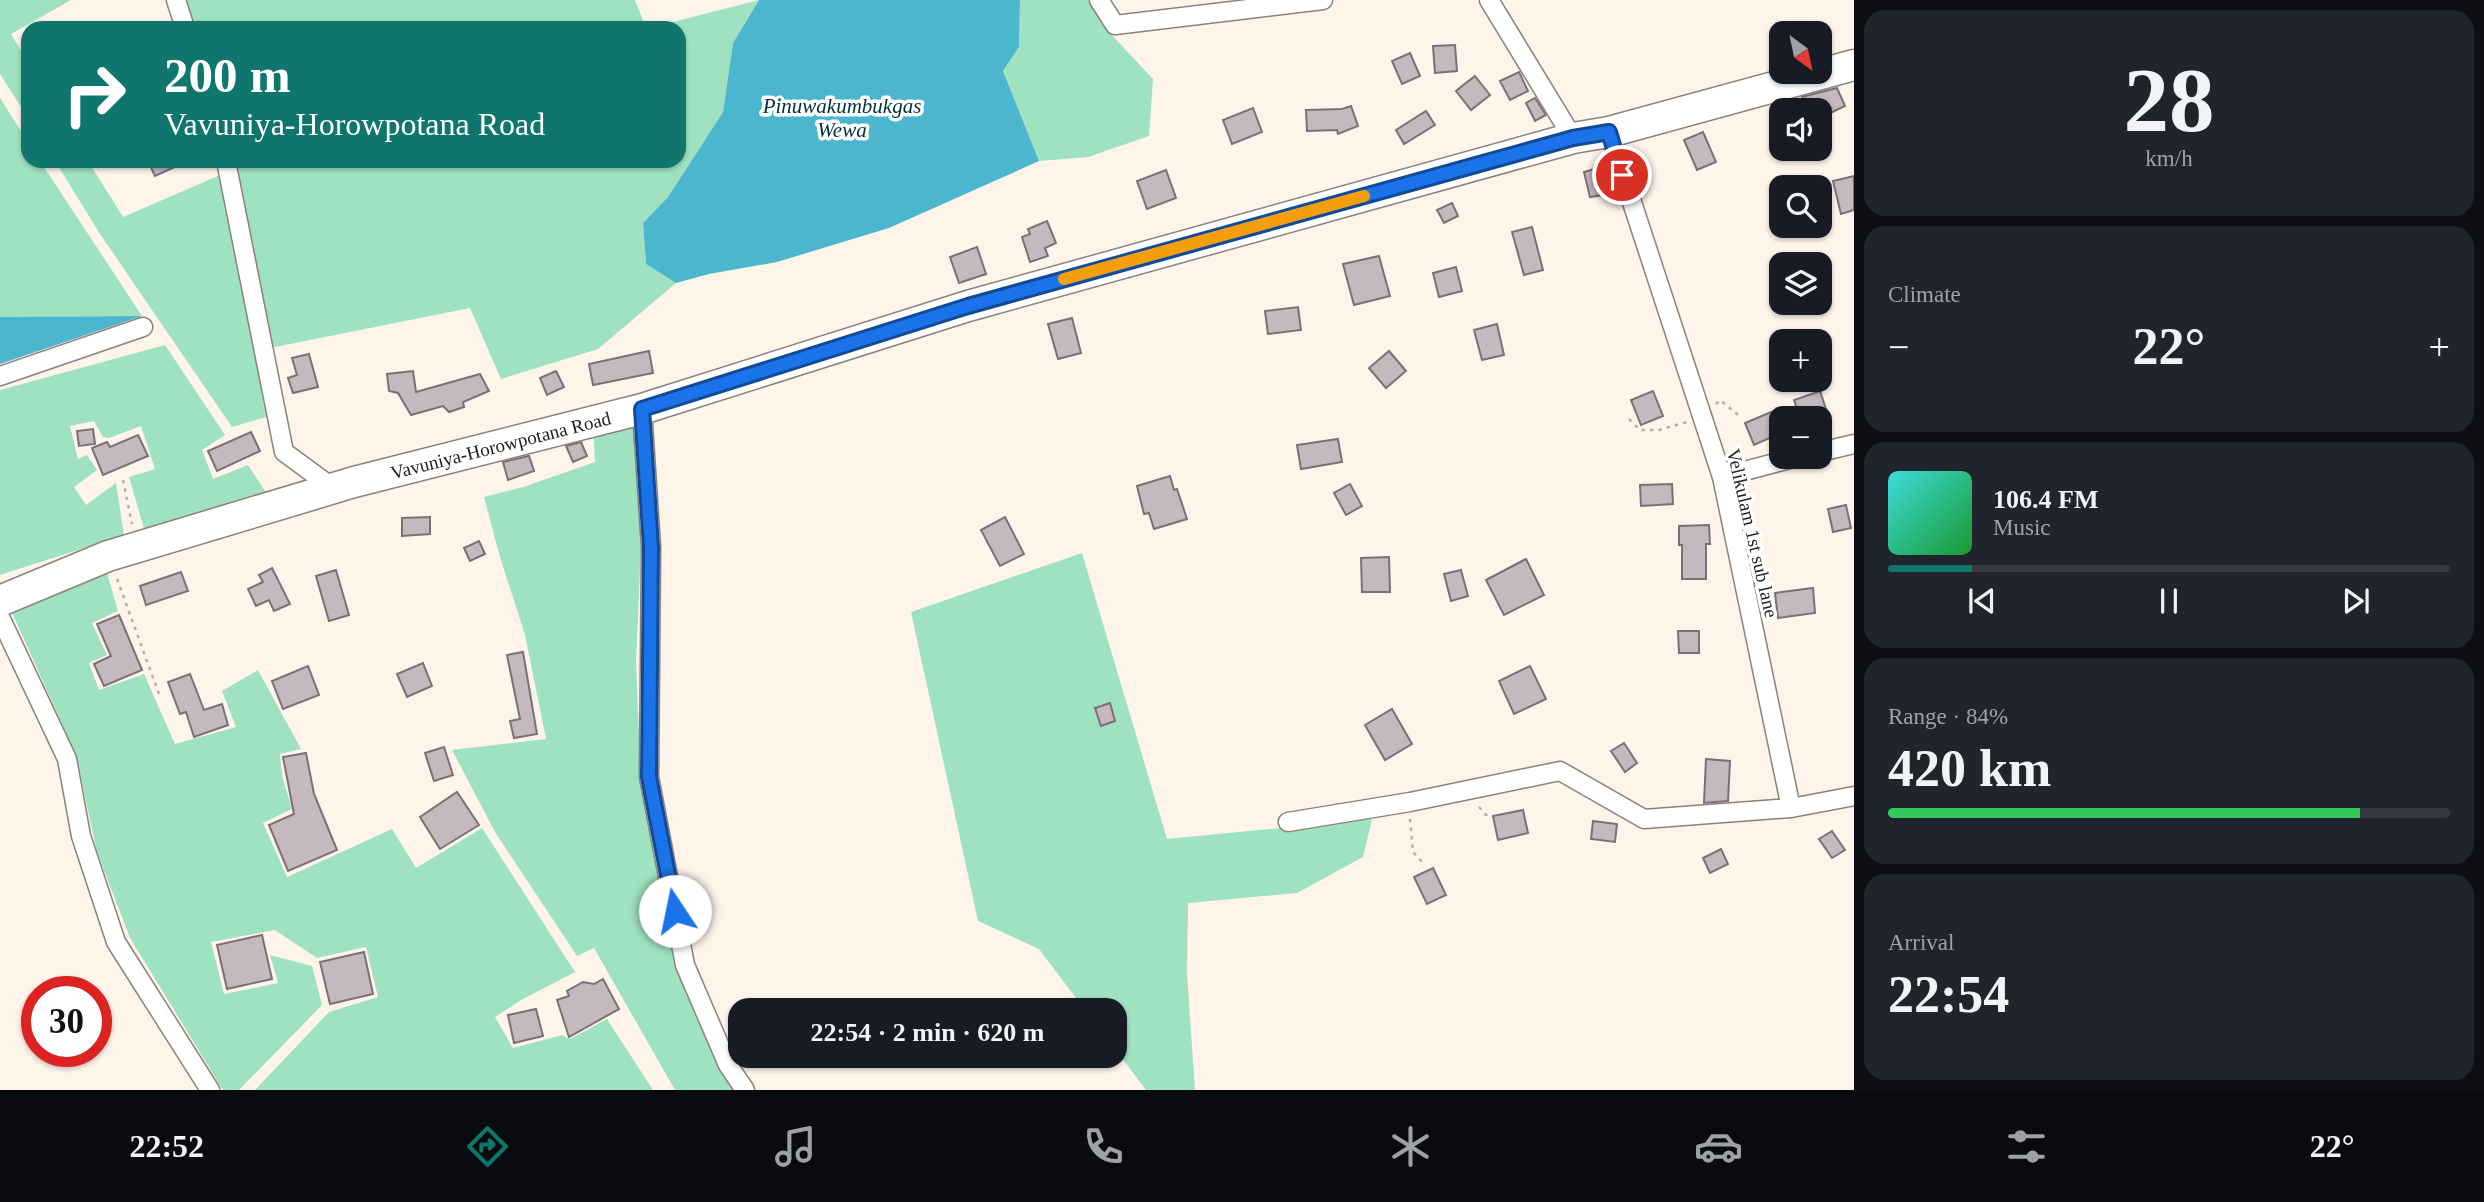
<!DOCTYPE html>
<html lang="en">
<head>
<meta charset="utf-8">
<style>
  body { margin:0; font-family:Georgia,serif; background:#20242c; color:#f1f3f6; height:100vh; display:flex; flex-direction:column; font-size:26px; white-space:nowrap }
  * { box-sizing:border-box; margin:0 }
  p { font-size:23px; color:#9ea1a6 }
  .icon { flex:none; width:38px; height:38px; fill:none; stroke:currentColor; stroke-width:2; stroke-linecap:round; stroke-linejoin:round }
  .map { position:relative; flex:1; overflow:hidden }
  .details { display:flex; flex-direction:column; gap:10px; padding:10px; background:#0d0f14; width:630px }
  .details>* { flex:none }
  .banner { position:absolute; left:21px; top:21px; width:665px; height:147px; border-radius:21px; box-shadow:0 2px 5px #0004; background:#0f766e; color:#fff; overflow:hidden }
  .needle { width:46px; rotate:147deg }
  .buttons { position:absolute; left:1769px; top:21px; display:grid; gap:14px }
  .buttons a { display:grid; place-items:center; width:63px; height:63px; border-radius:14px; background:#171b24; box-shadow:0 2px 5px #0004; font-size:35px }
  .speed { position:absolute; left:21px; top:976px; display:flex; gap:14px; font-size:35px; font-weight:700; text-align:center }
  .speed>* { display:grid; place-content:center; width:91px; height:91px; border-radius:50%; background:#171b24; box-shadow:0 2px 5px #0004; line-height:1 }
  .speed .limit { border:10px solid #d22; background:#fff; color:#111 }
  .pin { position:absolute; display:grid; place-items:center; width:60px; height:60px; color:#fff; margin:-30px; border:4px solid #fff; border-radius:50%; box-shadow:0 2px 7px #0007 }
  .me { position:absolute; width:77px; margin:-38px; rotate:349deg; stroke-linejoin:round; filter:drop-shadow(0 0 5px #0008) }
  .turn { display:flex; align-items:center; gap:24px; height:147px; padding:0 28px; font-size:32px }
  .turn .icon { width:91px; height:91px; stroke-width:2.5 }
  .turn b { display:block; font-size:49px; line-height:60px }
  .big { font-size:52px; font-weight:600; line-height:1.1 }
  .details .widget { flex:1; display:flex; flex-direction:column; justify-content:center; gap:10px; min-width:0; padding:0 24px; border-radius:21px; background:#20242c }
  .details .dial { align-items:center; gap:0 }
  .dial b { font-size:91px; line-height:1 }
  .song { display:flex; align-items:center; gap:21px }
  .cover { width:84px; height:84px; border-radius:10px; background:linear-gradient(135deg,hsl(180 70% 55%),hsl(130 70% 35%)) }
  .played { height:7px; border-radius:4px; background:linear-gradient(90deg,#0f766e 15%,#363941 15%) }
  .keys { display:flex; justify-content:space-around; direction:ltr }
  .heat { display:flex; justify-content:space-between; align-items:center; font-size:38px; direction:ltr }
  .charge { height:10px; border-radius:5px; background:linear-gradient(90deg,#34c759 84%,#363941 0) }
  .trip { position:absolute; left:728px; top:998px; width:399px; height:70px; border-radius:21px; background:#171b24; box-shadow:0 2px 5px #0004; font-weight:600; line-height:70px; text-align:center }
  .menu { display:flex; height:112px; justify-content:space-around; align-items:center; background:#090b0e; color:#9ea1a6 }
  .menu .icon { width:49px; height:49px }
  .menu .active { color:#0f766e }
  .menu b { font-size:32px; color:#f1f3f6 }
  main { display:flex; flex:1; min-height:0 }
  .map>svg:first-child { display:block }
  .green { fill:#9fe2c0 }
  .water { fill:#4cb6cf }
  .building { fill:#c5b8bf; stroke:#7c7076; stroke-width:2 }
  .lines { fill:none; stroke-linecap:round; stroke-linejoin:round }
  .street-casing { stroke:#8c827a; stroke-width:21 }
  .highway-casing { stroke:#8c827a; stroke-width:33 }
  .path { stroke:#b7afa7; stroke-width:2.5; stroke-dasharray:3.5 5; stroke-linecap:butt }
  .street { stroke:#fff; stroke-width:18 }
  .highway { stroke:#fff; stroke-width:30 }
  .route-casing { stroke:#114b97; stroke-width:18 }
  .route { stroke:#1a73e8; stroke-width:12 }
  .slow { stroke:#f59e0b; stroke-width:12 }
  .labels { text-anchor:middle; stroke-width:7; stroke-linejoin:round; paint-order:stroke }
  .street-label { font-size:19px; fill:#201d19; stroke:#fff }
  .water-label { font-size:21px; font-style:italic; fill:#00323d; stroke:#fff }
</style>
</head>
<body>
<main>
<div class="map">
<svg width="1854" height="1090" viewBox="0 0 1854 1090">
  <rect width="100%" height="100%" fill="#fef4ea"/>
  <g class="green">
    <polygon points="0,0 71,0 11,34 28,62 28,118 0,74"/>
    <polygon points="168,0 635,0 646,28 177,28"/>
    <polygon points="759,0 733,43 723,112 668,197 643,223 646,264 676,283 598,349 501,379 470,308 255,351 266,417 232,427 100,234 55,161 88,161 123,217 220,175 217,161 679,161 679,28 649,28"/>
    <polygon points="1020,0 1088,0 1108,31 1153,79 1149,136 1088,157 1039,161 1003,71 1019,47"/>
    <polygon points="0,98 28,142 28,161 40,161 142,316 0,317"/>
    <polygon points="165,345 225,435 202,450 213,479 248,465 271,500 145,532 129,477 155,469 141,426 109,438 103,437 94,421 70,426 78,459 87,455 97,470 74,487 86,505 116,483 124,535 0,575 0,390"/>
    <polygon points="638,416 641,545 636,663 641,779 678,967 719,1069 734,1090 675,1090 594,948 577,956 495,832 452,750 546,739 525,635 500,557 484,497 523,487 595,462 593,425"/>
    <polygon points="1082,553 1167,839 1372,819 1363,857 1297,893 1188,903 1187,973 1195,1090 1146,1090 1115,1049 1115,1010 1085,1010 1039,949 978,921 911,612"/>
    <polygon points="106,570 118,611 92,623 107,655 89,663 99,690 144,674 175,744 236,727 222,691 258,670 301,749 280,754 282,775 292,809 263,823 287,877 392,829 416,868 482,828 575,972 523,999 495,1017 513,1048 562,1035 570,1039 607,1019 653,1090 255,1090 329,1012 378,997 366,947 317,958 275,930 211,942 224,994 278,983 270,955 312,966 322,1005 239,1090 223,1090 130,938 97,852 76,755 9,606"/>
  </g>
  <g class="water">
    <polygon points="759,0 1020,0 1019,47 1003,71 1039,161 889,228 777,262 709,274 676,283 646,264 643,223 668,197 723,112 733,43"/>
    <polygon points="142,316 0,364 0,317"/>
  </g>
  <g class="building">
    <polygon points="1455,45 1457,71 1435,73 1433,46"/>
    <polygon points="1410,53 1420,76 1402,84 1392,61"/>
    <polygon points="1519,72 1528,91 1510,100 1500,81"/>
    <polygon points="1475,76 1490,95 1471,110 1456,91"/>
    <polygon points="1837,88 1845,106 1820,118 1820,110 1808,110 1802,97"/>
    <polygon points="1535,98 1546,115 1535,121 1526,103"/>
    <polygon points="1351,106 1358,126 1338,134 1337,130 1307,131 1306,110 1342,109"/>
    <polygon points="1253,108 1262,132 1232,144 1223,120"/>
    <polygon points="1426,111 1435,125 1404,144 1396,130"/>
    <polygon points="1703,132 1716,162 1697,170 1684,140"/>
    <polygon points="148,161 188,161 155,176"/>
    <polygon points="1608,165 1616,193 1590,197 1584,172"/>
    <polygon points="1166,170 1176,198 1147,209 1137,181"/>
    <polygon points="1854,176 1854,210 1841,214 1833,181"/>
    <polygon points="1452,203 1458,216 1444,223 1437,210"/>
    <polygon points="1047,221 1056,243 1045,248 1048,256 1030,262 1022,237 1030,234 1028,229"/>
    <polygon points="1532,227 1543,270 1524,275 1512,232"/>
    <polygon points="977,247 986,274 959,283 950,257"/>
    <polygon points="1379,256 1390,296 1354,305 1343,264"/>
    <polygon points="1456,267 1462,291 1439,297 1433,273"/>
    <polygon points="1298,307 1301,330 1268,334 1265,311"/>
    <polygon points="1072,318 1081,353 1058,359 1048,324"/>
    <polygon points="1497,324 1504,355 1482,360 1474,330"/>
    <polygon points="649,351 653,373 593,385 589,364"/>
    <polygon points="1389,351 1406,371 1386,388 1369,368"/>
    <polygon points="309,354 318,387 293,393 288,378 297,375 292,358"/>
    <polygon points="413,371 416,392 480,374 489,391 463,402 464,407 449,412 443,406 411,415 398,393 389,391 387,374"/>
    <polygon points="556,371 564,387 547,395 540,378"/>
    <polygon points="1653,391 1663,416 1641,425 1631,400"/>
    <polygon points="1820,391 1829,418 1800,418 1794,400"/>
    <polygon points="1771,412 1781,433 1754,445 1745,423"/>
    <polygon points="93,429 95,444 79,446 77,431"/>
    <polygon points="251,432 260,451 217,471 208,451"/>
    <polygon points="138,435 148,456 103,475 92,448 107,442 110,447"/>
    <polygon points="1338,439 1342,462 1301,469 1297,445"/>
    <polygon points="581,442 587,456 573,462 566,446"/>
    <polygon points="529,456 534,471 508,480 503,462"/>
    <polygon points="1170,476 1174,490 1177,489 1187,519 1154,529 1149,513 1144,514 1137,486"/>
    <polygon points="1350,484 1362,506 1346,515 1334,493"/>
    <polygon points="1672,484 1673,504 1641,506 1640,485"/>
    <polygon points="1846,505 1851,528 1833,532 1828,509"/>
    <polygon points="430,517 430,534 402,536 402,518"/>
    <polygon points="1005,517 1024,554 1000,566 981,530"/>
    <polygon points="1709,525 1710,544 1706,544 1706,579 1682,579 1682,545 1679,545 1679,526"/>
    <polygon points="479,541 485,554 470,561 464,548"/>
    <polygon points="1389,557 1390,592 1362,592 1361,558"/>
    <polygon points="1526,559 1544,595 1504,615 1486,580"/>
    <polygon points="272,568 290,604 274,611 269,600 256,606 248,589 263,582 259,575"/>
    <polygon points="336,570 349,615 329,621 316,576"/>
    <polygon points="1461,570 1468,596 1451,601 1444,574"/>
    <polygon points="181,572 188,591 146,605 140,586"/>
    <polygon points="1813,588 1815,613 1778,618 1775,593"/>
    <polygon points="119,615 142,670 104,686 94,664 111,656 97,624"/>
    <polygon points="1678,631 1699,631 1699,653 1679,653"/>
    <polygon points="523,652 537,734 514,738 510,721 520,719 507,655"/>
    <polygon points="423,663 432,686 407,697 397,674"/>
    <polygon points="308,666 319,695 283,709 272,681"/>
    <polygon points="1530,666 1546,699 1514,714 1499,681"/>
    <polygon points="190,674 204,710 222,704 228,725 194,737 186,712 180,714 168,682"/>
    <polygon points="1110,703 1115,721 1101,726 1095,708"/>
    <polygon points="1392,709 1412,744 1385,760 1365,725"/>
    <polygon points="1624,743 1637,763 1625,772 1611,751"/>
    <polygon points="444,747 453,775 434,781 425,753"/>
    <polygon points="306,753 314,794 337,850 288,871 269,825 294,814 283,757"/>
    <polygon points="1706,759 1730,761 1728,801 1704,803"/>
    <polygon points="457,792 479,825 440,849 420,817"/>
    <polygon points="1523,810 1528,833 1498,840 1493,816"/>
    <polygon points="1593,821 1617,824 1615,842 1591,839"/>
    <polygon points="1832,831 1845,850 1832,858 1819,839"/>
    <polygon points="1721,849 1728,864 1710,873 1703,858"/>
    <polygon points="1433,868 1446,895 1427,904 1414,877"/>
    <polygon points="262,935 272,979 227,989 217,945"/>
    <polygon points="364,952 373,994 330,1004 320,962"/>
    <polygon points="603,979 619,1009 569,1037 557,1000 569,996 567,991 583,982 594,984"/>
    <polygon points="536,1009 543,1036 514,1043 508,1015"/>
  </g>
  <g class="lines">
    <defs>
      <g id="street">
        <polyline points="176,0 185,28"/>
        <polyline points="1099,0 1115,25 1323,0"/>
        <polyline points="1489,0 1573,138"/>
        <polyline points="1609,132 1722,477 1791,808 1854,796"/>
        <polyline points="226,161 284,452 333,488"/>
        <polyline points="0,376 143,327"/>
        <polyline points="642,409 651,547 649,777 685,965 728,1065 745,1090"/>
        <polyline points="1820,452 1854,444"/>
        <polyline points="1722,477 1797,457"/>
        <polyline points="0,617 67,759 81,836 116,942 210,1090"/>
        <polyline points="1288,822 1410,802 1560,771 1644,819 1791,808"/>
      </g>
      <g id="highway">
        <path id="s1" d="M0 601 108 556 354 482 642 409 968 306 1573 138 1609 132 1854 65"/>
      </g>
    </defs>
    <use href="#street" class="street-casing"/>
    <use href="#highway" class="highway-casing"/>
    <g class="path">
      <polyline points="1716,404 1720,400 1742,418"/>
      <polyline points="1629,419 1640,430 1659,430 1687,422"/>
      <polyline points="123,480 132,524"/>
      <polyline points="117,579 159,694"/>
      <polyline points="1479,807 1489,818"/>
      <polyline points="1410,819 1413,852 1424,864"/>
    </g>
    <use href="#street" class="street"/>
    <use href="#highway" class="highway"/>
  </g>
  <g class="lines">
    <defs>
      <polyline id="route" points="675,911 649,777 651,547 642,409 968,306 1573,138 1609,132 1622,175"/>
    </defs>
    <use href="#route" class="route-casing"/>
    <use href="#route" class="route"/>
    <polyline class="slow" points="1064,279 1364,196"/>
  </g>
  <g class="labels">
    <g class="street-label">
      <text dy="7" stroke="none"><textPath href="#s1" startOffset="525">Vavuniya-Horowpotana Road</textPath></text>
      <text transform="translate(1753 533) rotate(77)" y="7">Velikulam 1st sub lane</text>
    </g>
    <g class="water-label">
      <text x="842" y="113">Pinuwakumbukgas<tspan x="842" dy="24">Wewa</tspan></text>
    </g>
  </g>
</svg>
<div class="buttons">
<a><svg class="needle" viewBox="-14 -14 28 28"><path d="M0-13l5 13h-10z" fill="#e53935"/><path d="M0 13l5-13h-10z" fill="#9ea1a6"/></svg></a>
<a><svg class="icon" aria-label="sound" viewBox="0 0 24 24"><path d="M4 9h4l5-4v14l-5-4H4zM17 9q2 3 0 6"/></svg></a>
<a><svg class="icon" aria-label="search" viewBox="0 0 24 24"><circle cx="10" cy="10" r="6"/><path d="M15 15l6 6"/></svg></a>
<a><svg class="icon" aria-label="layers" viewBox="0 0 24 24"><path d="M12 4l9 5-9 5-9-5zM3 14l9 5 9-5"/></svg></a>
<a>+</a>
<a>−</a>
</div>
<div class="speed"><div class="limit">30</div></div>
<div class="pin" style="left:1622px;top:175px;background:#d93025"><svg class="icon" aria-label="arrive" viewBox="0 0 24 24"><path d="M6 21V4h12l-3 4 3 4H6"/></svg></div>
<svg class="me" style="left:675px;top:911px" viewBox="-20 -20 40 40"><circle r="19" fill="#fff"/><path d="M0-13L10 11 0 6-10 11z" fill="#1a73e8"/></svg>
<div class="trip">22:54 · 2 min · 620 m</div>
<div class="banner">
<div class="turn"><svg class="icon" aria-label="right" viewBox="0 0 24 24"><path d="M7 20v-9h11M14 6l5 5-5 5"/></svg><div><b>200 m</b>Vavuniya-Horowpotana Road</div></div>
</div>
</div>
<section class="details">
<div class="widget dial"><b>28</b><p>km/h</p></div>
<div class="widget"><p>Climate</p>
<div class="heat"><a>−</a><b class="big">22°</b><a>+</a></div>
</div>
<div class="widget">
<div class="song"><i class="cover"></i><div><b>106.4 FM</b><p>Music</p></div></div>
<div class="played"></div>
<div class="keys"><svg class="icon" aria-label="previous" viewBox="0 0 24 24"><path d="M18 5L8 12l10 7zM5 5v14"/></svg><svg class="icon" aria-label="pause" viewBox="0 0 24 24"><path d="M8 5v14M16 5v14"/></svg><svg class="icon" aria-label="next" viewBox="0 0 24 24"><path d="M6 5l10 7-10 7zM19 5v14"/></svg></div>
</div>
<div class="widget"><p>Range · 84%</p><b class="big">420 km</b><div class="charge"></div></div>
<div class="widget"><p>Arrival</p><b class="big">22:54</b></div>
</section>
</main>
<nav class="menu">
<b>22:52</b>
<svg class="icon active" aria-label="directions" viewBox="0 0 24 24"><path d="M12 3l9 9-9 9-9-9zM9 14v-3h6M13 9l2 2-2 2"/></svg>
<svg class="icon" aria-label="music" viewBox="0 0 24 24"><path d="M9 18V5l10-2v13"/><circle cx="6" cy="18" r="3"/><circle cx="16" cy="16" r="3"/></svg>
<svg class="icon" aria-label="phone" viewBox="0 0 24 24"><path d="M5 4h4l2 5-3 2q2 4 5 5l2-3 5 2v4C11 20 4 13 5 4z"/></svg>
<svg class="icon" aria-label="climate" viewBox="0 0 24 24"><path d="M12 3v18M4 7l16 10M4 17L20 7"/></svg>
<svg class="icon" aria-label="car" viewBox="0 0 24 24"><path d="M5 17H2v-5l4-1 3-4h7l3 4 3 1v5h-3M9 17h6M6 11h13"/><circle cx="7" cy="17" r="2"/><circle cx="17" cy="17" r="2"/></svg>
<svg class="icon" aria-label="filters" viewBox="0 0 24 24"><path d="M4 7h16M4 17h16"/><circle cx="9" cy="7" r="2"/><circle cx="15" cy="17" r="2"/></svg>
<b>22°</b>
</nav>
</body>
</html>
